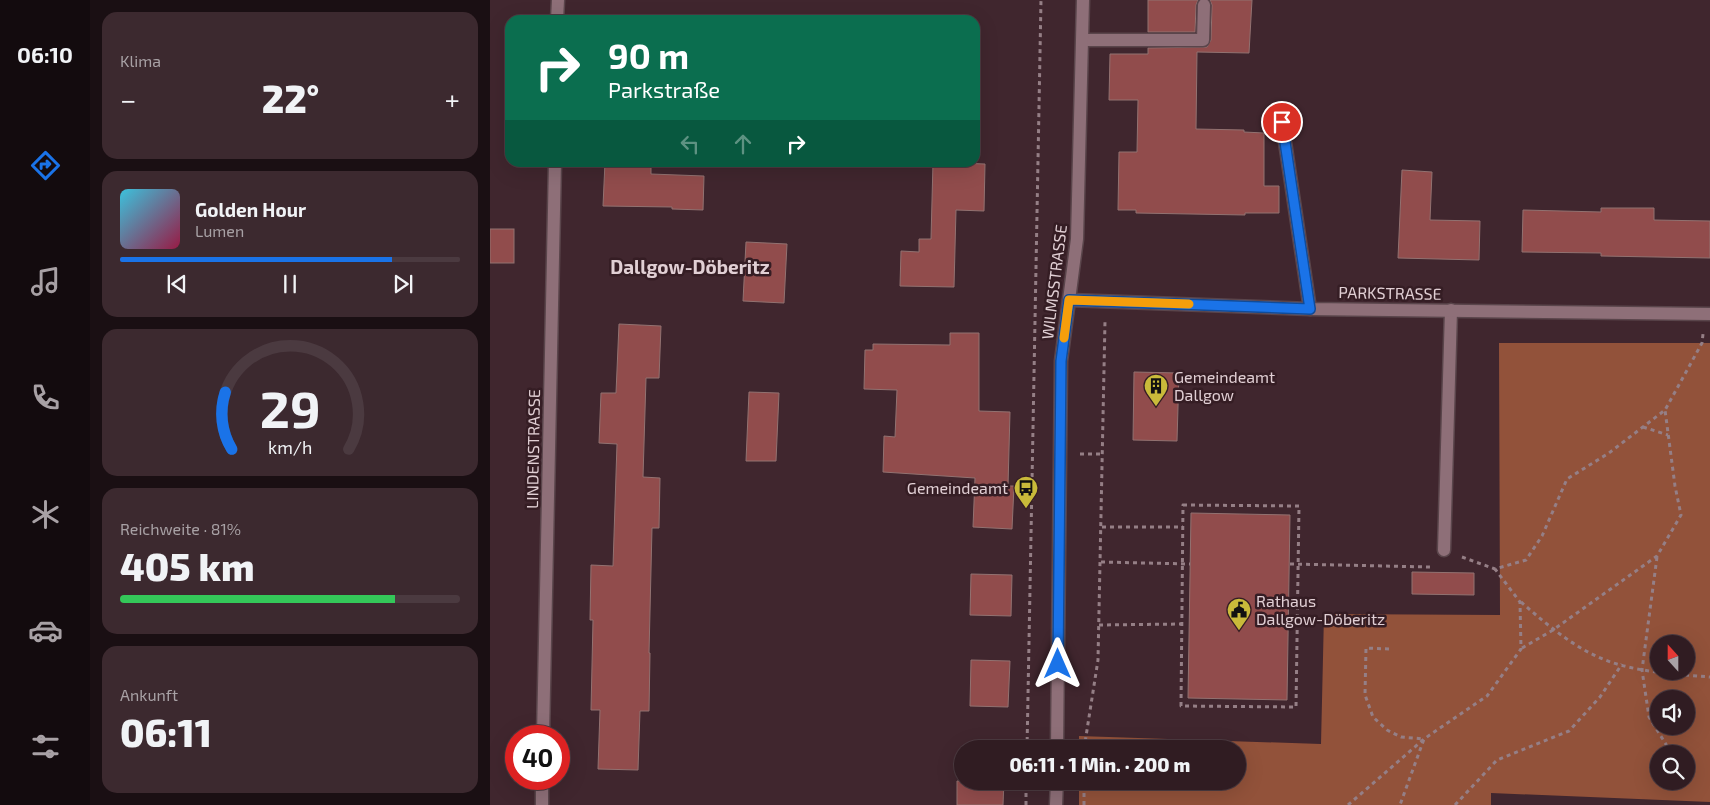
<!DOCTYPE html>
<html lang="de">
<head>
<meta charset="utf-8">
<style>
  body { margin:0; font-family:"Exo 2",sans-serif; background:#3c292f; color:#f1f3f6; height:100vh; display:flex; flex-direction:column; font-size:19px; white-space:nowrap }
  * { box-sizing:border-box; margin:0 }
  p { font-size:16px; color:#a8a1a5 }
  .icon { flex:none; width:28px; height:28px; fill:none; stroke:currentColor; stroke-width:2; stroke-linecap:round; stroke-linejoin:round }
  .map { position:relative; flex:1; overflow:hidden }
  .sheet { display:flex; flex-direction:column; gap:12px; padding:12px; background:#1a0f13; width:400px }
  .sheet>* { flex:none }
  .guide { position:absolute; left:15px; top:15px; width:475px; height:152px; border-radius:15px; box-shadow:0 5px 20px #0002,0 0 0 1px #4b3a40; background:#0b6e4f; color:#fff; overflow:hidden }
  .needle { width:32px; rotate:339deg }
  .buttons { position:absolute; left:1160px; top:635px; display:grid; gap:10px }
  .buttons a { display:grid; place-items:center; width:45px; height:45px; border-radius:50%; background:#301c22; box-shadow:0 5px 20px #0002,0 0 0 1px #4b3a40; font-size:25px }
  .speed { position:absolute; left:15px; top:725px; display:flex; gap:10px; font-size:25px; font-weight:700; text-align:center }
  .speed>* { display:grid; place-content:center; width:65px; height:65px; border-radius:50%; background:#301c22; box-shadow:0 5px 20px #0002,0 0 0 1px #4b3a40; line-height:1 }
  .speed .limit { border:8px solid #d22; background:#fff; color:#111 }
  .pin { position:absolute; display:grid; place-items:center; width:42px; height:42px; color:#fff; margin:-21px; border:2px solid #fff; border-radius:50%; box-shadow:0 1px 5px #0007 }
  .me { position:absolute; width:55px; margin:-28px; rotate:0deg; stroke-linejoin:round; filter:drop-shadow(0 0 4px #0008) }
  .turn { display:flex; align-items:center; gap:18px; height:105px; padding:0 20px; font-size:22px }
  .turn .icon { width:65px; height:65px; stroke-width:2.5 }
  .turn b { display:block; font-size:35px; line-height:42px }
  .lanes { display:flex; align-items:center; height:48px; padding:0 20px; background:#0003; justify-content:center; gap:25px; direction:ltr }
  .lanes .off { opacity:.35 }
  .big { font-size:38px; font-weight:800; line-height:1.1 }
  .sheet .tile { flex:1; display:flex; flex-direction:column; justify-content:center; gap:8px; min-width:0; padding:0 18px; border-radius:15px; background:#3c292f }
  .sheet .dial { align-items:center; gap:0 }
  .dial svg { height:130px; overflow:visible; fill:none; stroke:#4b3a40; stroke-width:7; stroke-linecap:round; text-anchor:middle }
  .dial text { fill:#f1f3f6; stroke:none }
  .song { display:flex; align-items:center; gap:15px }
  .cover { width:60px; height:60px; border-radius:8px; background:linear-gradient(135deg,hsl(190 70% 55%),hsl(340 70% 35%)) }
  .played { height:5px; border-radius:2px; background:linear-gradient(90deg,#1a73e8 80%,#4b3a40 80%) }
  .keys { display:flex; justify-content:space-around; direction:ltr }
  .heat { display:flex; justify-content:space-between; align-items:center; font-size:28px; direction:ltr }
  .charge { height:8px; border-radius:4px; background:linear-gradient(90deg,#34c759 81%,#4b3a40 0) }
  .trip { position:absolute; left:464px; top:740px; width:292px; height:50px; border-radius:25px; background:#301c22; box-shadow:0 5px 20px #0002,0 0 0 1px #4b3a40; font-weight:800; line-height:50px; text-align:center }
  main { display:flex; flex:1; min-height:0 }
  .menu { display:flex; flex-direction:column; width:90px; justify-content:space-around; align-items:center; background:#130b0e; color:#a8a1a5 }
  .menu .icon { width:35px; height:35px }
  .menu .current { color:#1a73e8 }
  .menu b { font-size:22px; color:#f1f3f6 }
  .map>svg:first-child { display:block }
  .forest { fill:#92523a; fill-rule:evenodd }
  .building { fill:#914c4c; stroke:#927271 }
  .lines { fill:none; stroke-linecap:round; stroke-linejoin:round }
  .lane-casing { stroke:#5a454b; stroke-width:15 }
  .street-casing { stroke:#5a454b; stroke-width:15 }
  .secondary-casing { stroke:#5a454b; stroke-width:15 }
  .path { stroke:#957f86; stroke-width:3; stroke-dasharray:4 4; stroke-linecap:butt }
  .lane { stroke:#8e6f78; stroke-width:12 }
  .street { stroke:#8e6f78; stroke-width:12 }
  .secondary { stroke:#8e6f78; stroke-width:12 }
  .route-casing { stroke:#114b97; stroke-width:12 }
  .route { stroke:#1a73e8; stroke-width:9 }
  .slow { stroke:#f59e0b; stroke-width:9 }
  .labels { text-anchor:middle; stroke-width:5; stroke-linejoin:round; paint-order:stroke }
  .street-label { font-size:16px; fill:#e1cfd4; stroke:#351d24 }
  .poi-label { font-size:16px; fill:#e1cfd4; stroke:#351d24; text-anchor:start }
  .quarter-label { font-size:19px; font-weight:bold; fill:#e1cfd4; stroke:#351d24 }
</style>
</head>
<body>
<main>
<nav class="menu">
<b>06:10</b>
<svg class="icon current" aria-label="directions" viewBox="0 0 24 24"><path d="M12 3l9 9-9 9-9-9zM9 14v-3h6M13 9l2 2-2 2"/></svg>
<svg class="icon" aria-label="music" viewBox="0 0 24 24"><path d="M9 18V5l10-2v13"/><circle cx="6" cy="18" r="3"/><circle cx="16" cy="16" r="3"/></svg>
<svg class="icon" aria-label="phone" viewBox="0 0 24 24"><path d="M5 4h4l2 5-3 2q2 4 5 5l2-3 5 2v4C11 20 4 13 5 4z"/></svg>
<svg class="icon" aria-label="climate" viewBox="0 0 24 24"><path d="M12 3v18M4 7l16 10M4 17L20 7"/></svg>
<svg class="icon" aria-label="car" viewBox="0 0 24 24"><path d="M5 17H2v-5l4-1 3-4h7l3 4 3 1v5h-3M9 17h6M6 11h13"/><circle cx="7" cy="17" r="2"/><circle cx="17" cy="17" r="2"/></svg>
<svg class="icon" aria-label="filters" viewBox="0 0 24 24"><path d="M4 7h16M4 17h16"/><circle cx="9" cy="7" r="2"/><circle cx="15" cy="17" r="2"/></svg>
</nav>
<section class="sheet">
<div class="tile"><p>Klima</p>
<div class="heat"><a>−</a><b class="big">22°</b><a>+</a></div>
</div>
<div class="tile">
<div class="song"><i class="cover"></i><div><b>Golden Hour</b><p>Lumen</p></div></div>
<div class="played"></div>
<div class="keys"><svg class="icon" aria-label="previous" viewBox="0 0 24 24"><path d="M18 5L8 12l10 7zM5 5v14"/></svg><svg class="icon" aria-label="pause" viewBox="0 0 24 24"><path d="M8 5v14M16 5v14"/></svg><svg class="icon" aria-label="next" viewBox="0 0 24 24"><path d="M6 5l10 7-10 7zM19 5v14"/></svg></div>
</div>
<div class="tile dial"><svg viewBox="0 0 100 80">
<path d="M14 69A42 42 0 1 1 86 69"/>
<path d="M14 69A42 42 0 0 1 10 34" stroke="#1a73e8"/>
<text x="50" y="56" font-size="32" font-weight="700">29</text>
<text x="50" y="72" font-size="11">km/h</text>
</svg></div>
<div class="tile"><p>Reichweite · 81%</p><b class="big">405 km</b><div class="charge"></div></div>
<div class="tile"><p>Ankunft</p><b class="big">06:11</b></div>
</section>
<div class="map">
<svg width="1220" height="805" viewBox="0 0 1220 805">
  <rect width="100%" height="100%" fill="#40262e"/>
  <path class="forest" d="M1009 343H1220V802L1001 793V805H589V781H748V749H589V736L831 744 834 614 1010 615ZM1169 644H1196V671H1169ZM1169 699H1196V726H1169ZM1169 754H1196V781H1169Z"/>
  <g class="building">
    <polygon points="658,0 708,0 706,5 705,32 658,32"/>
    <polygon points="720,0 762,0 759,53 707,52 706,129 754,130 754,132 774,133 774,186 789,186 789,213 755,213 755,215 646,213 646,210 628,210 629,152 647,152 648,100 619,100 620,54 658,54 658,48 717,47 721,40 722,5"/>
    <polygon points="115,162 161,162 161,174 214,176 213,210 182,209 182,207 113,206"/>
    <polygon points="443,162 495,164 494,211 466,210 464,287 410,286 411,251 429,252 429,239 441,239"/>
    <polygon points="912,170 942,172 940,220 990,221 989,260 908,258"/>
    <polygon points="1111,208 1164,208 1164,220 1220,221 1220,258 1111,256 1111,253 1032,252 1033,210 1111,212"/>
    <rect x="0" y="229" width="24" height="34"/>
    <polygon points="256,242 297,244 294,303 253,301"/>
    <polygon points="129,324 171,326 169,378 156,378 153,477 170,478 169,528 162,528 159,653 160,653 159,711 150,711 148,770 108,769 110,710 101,710 103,620 100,620 101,565 123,566 127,444 109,443 111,393 126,393"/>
    <polygon points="460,333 489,333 489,411 520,412 518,486 524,486 522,529 483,527 485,478 393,472 394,436 405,437 407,390 374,389 375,350 383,350 383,344 460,345"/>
    <polygon points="644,372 689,373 687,441 643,440"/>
    <polygon points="259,392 289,393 286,461 256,461"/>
    <polygon points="701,513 800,515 797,700 698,698"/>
    <polygon points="922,572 984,573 984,595 922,594"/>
    <polygon points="481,574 522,575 521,616 480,615"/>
    <polygon points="481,660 520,661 518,707 480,706"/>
    <polygon points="467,781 514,781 513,805 467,805"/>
  </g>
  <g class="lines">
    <defs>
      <g id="lane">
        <polyline points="593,40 713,40 714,5"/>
        <polyline points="792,122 820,309"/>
        <polyline points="954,550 961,310"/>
      </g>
      <g id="street">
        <polyline points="67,20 68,0"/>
        <polyline points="579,300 820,309 1220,314"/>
        <polyline points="53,736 65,162"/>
        <polyline points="52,805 52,779"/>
      </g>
      <g id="secondary">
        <polyline points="567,749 571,361 587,239 593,0"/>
        <polyline points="566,805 567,781"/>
      </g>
    </defs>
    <use href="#lane" class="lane-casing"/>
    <use href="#street" class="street-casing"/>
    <use href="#secondary" class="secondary-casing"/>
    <g class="path">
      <polyline points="1153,427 1178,435"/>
      <polyline points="590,454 613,454"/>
      <polygon points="693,505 809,506 806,707 691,706"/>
      <polyline points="612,527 693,527"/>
      <polyline points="972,557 1005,569 1036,560 1052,536 1077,479 1119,453 1175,410 1212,343 1213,334"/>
      <polyline points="1167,557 1152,670 1159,717 1177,746"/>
      <polyline points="611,562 700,564"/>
      <polyline points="800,564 941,567"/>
      <path d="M1031 602C1054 622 1078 643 1106 656 1139 672 1184 674 1220 677"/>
      <polyline points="609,625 692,624"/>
      <polyline points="1032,648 1063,630 1167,556 1191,515 1185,486 1175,410"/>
      <polyline points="899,649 876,648 875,695 883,717 897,730 911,737 934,739 910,805"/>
      <polyline points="537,749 551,0"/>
      <polyline points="594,749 608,660 615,321"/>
      <polyline points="536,805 536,781"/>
      <polyline points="594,805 594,781"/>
      <polyline points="858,805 934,739 997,696 1031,649 1030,602 1005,569"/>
      <polyline points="965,805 1007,760 1079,731 1110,697 1132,664"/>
    </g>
    <use href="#lane" class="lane"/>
    <use href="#street" class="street"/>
    <use href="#secondary" class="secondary"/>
  </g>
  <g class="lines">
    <defs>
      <polyline id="route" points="568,664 571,361 579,300 820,309 792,122"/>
    </defs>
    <use href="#route" class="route-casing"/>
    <use href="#route" class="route"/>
    <polyline class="slow" points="574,338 579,300 699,304"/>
  </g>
  <defs>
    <symbol id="building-pin" viewBox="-11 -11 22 30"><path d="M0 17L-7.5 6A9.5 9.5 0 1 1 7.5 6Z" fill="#c9ba3a" stroke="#351d24"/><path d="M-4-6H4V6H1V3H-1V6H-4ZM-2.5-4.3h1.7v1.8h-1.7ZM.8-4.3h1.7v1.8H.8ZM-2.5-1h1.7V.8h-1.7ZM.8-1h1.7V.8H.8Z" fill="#111"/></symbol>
    <symbol id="bus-pin" viewBox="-11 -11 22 30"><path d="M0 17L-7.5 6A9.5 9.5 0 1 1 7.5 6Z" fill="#c9ba3a" stroke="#351d24"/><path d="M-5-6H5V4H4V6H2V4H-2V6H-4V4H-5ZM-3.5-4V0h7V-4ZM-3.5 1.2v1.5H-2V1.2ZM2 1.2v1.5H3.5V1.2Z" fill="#111"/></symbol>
    <symbol id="civic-pin" viewBox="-11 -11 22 30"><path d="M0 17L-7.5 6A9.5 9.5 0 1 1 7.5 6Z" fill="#c9ba3a" stroke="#351d24"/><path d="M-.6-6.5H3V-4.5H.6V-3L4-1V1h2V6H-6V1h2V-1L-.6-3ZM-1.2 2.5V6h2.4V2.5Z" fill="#111"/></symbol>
  </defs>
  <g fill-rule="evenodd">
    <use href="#building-pin" x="652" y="372" width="28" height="38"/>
    <use href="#bus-pin" x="522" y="474" width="28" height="38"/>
    <use href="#civic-pin" x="735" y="596" width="28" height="38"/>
  </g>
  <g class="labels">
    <g class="street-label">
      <text transform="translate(564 282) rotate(-83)" y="6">WILMSSTRASSE</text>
      <text transform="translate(900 293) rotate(1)" y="6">PARKSTRASSE</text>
      <text transform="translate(43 449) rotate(-89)" y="6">LINDENSTRASSE</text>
    </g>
    <g class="poi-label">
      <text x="684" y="383">Gemeindeamt<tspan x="684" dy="18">Dallgow</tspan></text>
      <text x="518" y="494" text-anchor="end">Gemeindeamt</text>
      <text x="766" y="607">Rathaus<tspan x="766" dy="18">Dallgow-Döberitz</tspan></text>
    </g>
    <g class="quarter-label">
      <text x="200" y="274">Dallgow-Döberitz</text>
    </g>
  </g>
</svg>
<div class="buttons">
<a><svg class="needle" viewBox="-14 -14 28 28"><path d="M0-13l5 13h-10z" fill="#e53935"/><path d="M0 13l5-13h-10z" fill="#a8a1a5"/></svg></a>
<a><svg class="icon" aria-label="sound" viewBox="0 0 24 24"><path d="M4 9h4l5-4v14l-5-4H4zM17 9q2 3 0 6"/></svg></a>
<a><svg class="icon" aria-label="search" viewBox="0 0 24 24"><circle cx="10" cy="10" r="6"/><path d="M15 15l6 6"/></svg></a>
</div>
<div class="speed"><div class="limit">40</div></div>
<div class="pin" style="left:792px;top:122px;background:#d93025"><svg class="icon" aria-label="arrive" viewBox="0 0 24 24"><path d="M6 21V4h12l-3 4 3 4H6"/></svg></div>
<svg class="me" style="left:568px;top:664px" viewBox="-20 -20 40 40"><path d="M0-17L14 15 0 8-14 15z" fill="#1a73e8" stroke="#fff" stroke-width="4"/></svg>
<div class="trip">06:11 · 1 Min. · 200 m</div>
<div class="guide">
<div class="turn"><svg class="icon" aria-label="right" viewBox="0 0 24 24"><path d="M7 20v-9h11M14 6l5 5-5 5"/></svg><div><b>90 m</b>Parkstraße</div></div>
<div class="lanes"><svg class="icon off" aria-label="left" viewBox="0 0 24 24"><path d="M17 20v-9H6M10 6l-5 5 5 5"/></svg><svg class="icon off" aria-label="ahead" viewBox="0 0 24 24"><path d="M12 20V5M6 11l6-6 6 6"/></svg><svg class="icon" aria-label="right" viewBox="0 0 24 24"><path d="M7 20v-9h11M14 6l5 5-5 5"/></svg></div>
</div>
</div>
</main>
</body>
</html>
